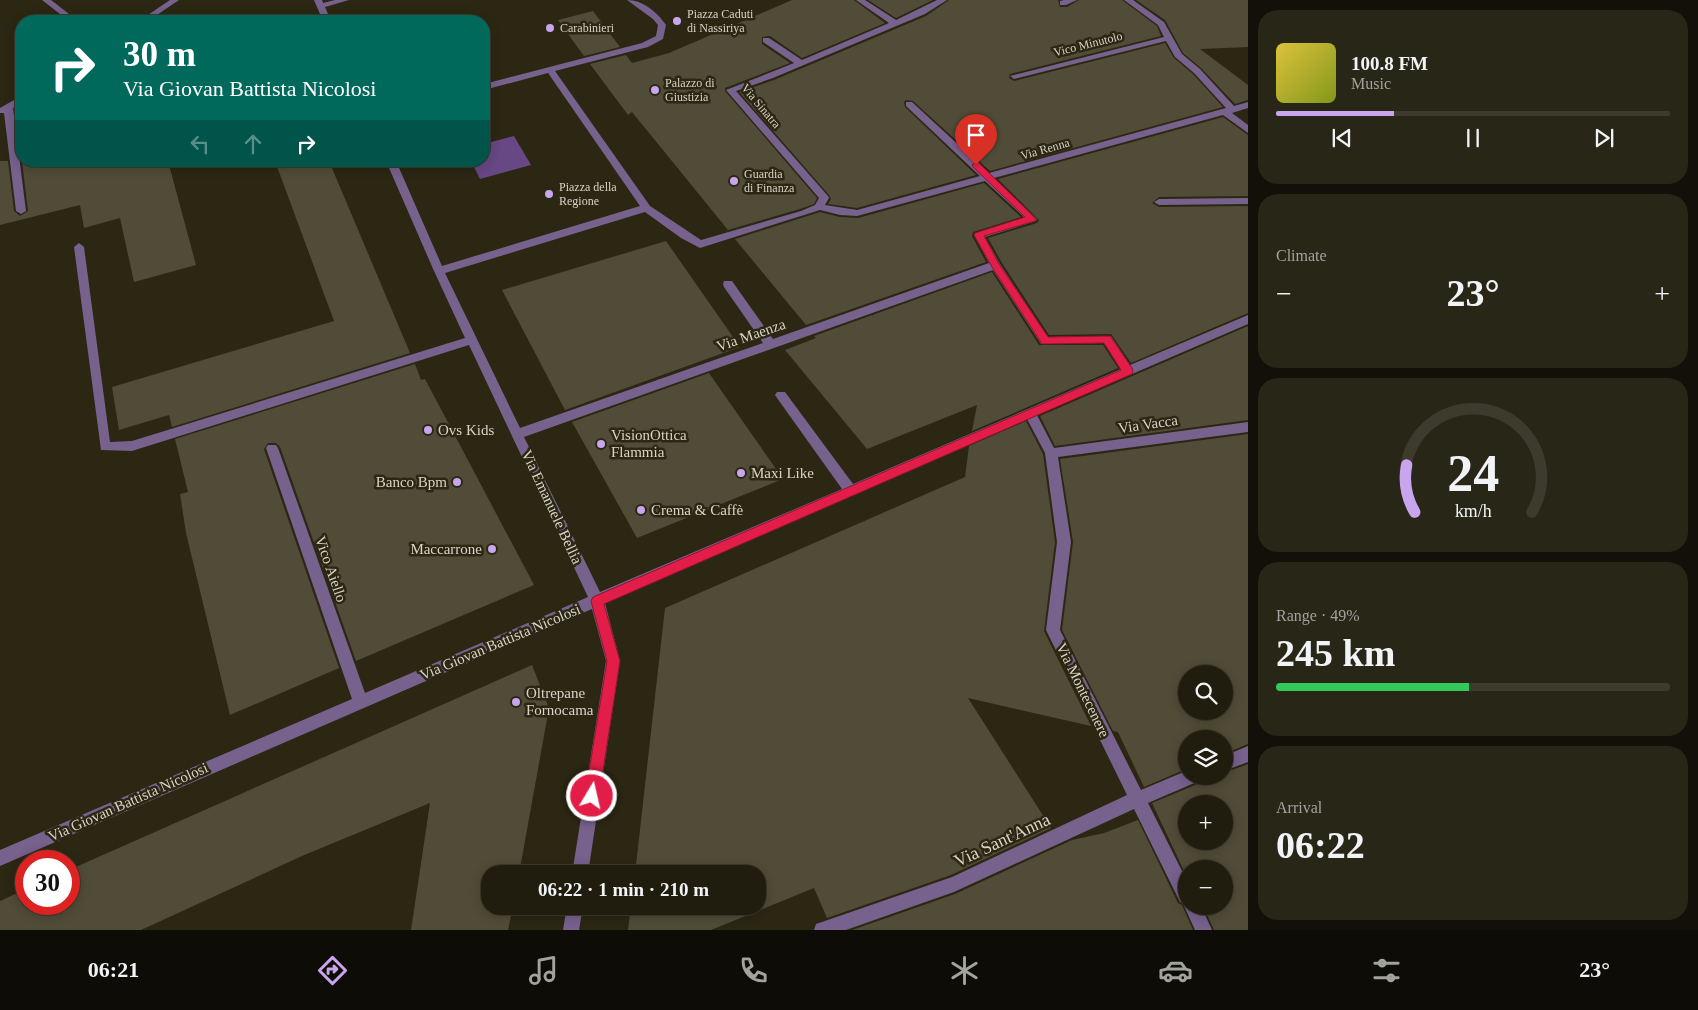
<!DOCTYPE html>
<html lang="en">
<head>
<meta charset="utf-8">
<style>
  body { margin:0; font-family:Georgia,serif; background:#282617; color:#f1f3f6; height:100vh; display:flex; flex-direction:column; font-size:19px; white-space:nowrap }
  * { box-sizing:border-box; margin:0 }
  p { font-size:16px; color:#a2a29e }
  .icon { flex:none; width:28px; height:28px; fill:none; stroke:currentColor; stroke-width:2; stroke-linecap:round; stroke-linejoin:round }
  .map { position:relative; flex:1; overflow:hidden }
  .details { display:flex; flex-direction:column; gap:10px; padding:10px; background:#121008; width:450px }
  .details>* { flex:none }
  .hud { position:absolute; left:15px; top:15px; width:475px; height:152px; border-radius:20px; box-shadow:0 2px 12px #0003,0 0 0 1px #3d3b2e; background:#00695c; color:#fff; overflow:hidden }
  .controls { position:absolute; left:1178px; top:665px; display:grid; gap:10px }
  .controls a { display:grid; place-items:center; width:55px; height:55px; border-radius:50%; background:#201d0e; box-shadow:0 2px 12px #0003,0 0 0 1px #3d3b2e; font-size:25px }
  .speed { position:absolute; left:15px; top:850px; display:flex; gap:10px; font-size:25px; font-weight:700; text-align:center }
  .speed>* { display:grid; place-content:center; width:65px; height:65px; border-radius:50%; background:#201d0e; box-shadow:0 2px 12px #0003,0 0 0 1px #3d3b2e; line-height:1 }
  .speed .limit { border:8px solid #d22; background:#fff; color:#111 }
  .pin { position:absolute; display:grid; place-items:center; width:42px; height:42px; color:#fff; margin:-51px -21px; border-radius:50% 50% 50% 0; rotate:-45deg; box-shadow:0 0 5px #0007 }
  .pin .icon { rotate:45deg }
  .me { position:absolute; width:55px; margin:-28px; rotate:9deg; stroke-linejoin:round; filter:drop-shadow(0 0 4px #0008) }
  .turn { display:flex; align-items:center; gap:18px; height:105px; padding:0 25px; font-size:22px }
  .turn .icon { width:65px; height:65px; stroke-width:2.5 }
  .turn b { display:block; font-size:35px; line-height:42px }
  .lanes { display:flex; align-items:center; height:48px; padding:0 25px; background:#0003; justify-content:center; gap:25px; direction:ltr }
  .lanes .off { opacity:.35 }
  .big { font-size:38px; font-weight:800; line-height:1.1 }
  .details .card { flex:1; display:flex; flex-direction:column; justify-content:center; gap:8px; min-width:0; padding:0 18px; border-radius:20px; background:#282617 }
  .details .dial { align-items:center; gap:0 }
  .dial svg { height:130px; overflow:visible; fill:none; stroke:#3d3b2e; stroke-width:7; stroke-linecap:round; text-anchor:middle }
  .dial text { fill:#f1f3f6; stroke:none }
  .song { display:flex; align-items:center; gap:15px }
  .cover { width:60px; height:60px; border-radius:8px; background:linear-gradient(135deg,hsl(50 70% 55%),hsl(70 70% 35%)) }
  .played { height:5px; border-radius:2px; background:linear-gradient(90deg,#c9a5ee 30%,#3d3b2e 30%) }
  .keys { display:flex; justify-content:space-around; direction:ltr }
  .heat { display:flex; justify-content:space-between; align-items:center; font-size:28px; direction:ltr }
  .charge { height:8px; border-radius:4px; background:linear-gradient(90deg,#34c759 49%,#3d3b2e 0) }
  .trip { position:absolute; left:481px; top:865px; width:285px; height:50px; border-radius:20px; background:#201d0e; box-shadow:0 2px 12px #0003,0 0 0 1px #3d3b2e; font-weight:800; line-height:50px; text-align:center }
  .menu { display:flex; height:80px; justify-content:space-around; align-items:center; background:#0d0c06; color:#a2a29e }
  .menu .icon { width:35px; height:35px }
  .menu .current { color:#c9a5ee }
  .menu b { font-size:22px; color:#f1f3f6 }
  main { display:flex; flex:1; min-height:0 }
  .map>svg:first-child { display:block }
  .water { fill:#674784 }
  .building { fill:#504c37; fill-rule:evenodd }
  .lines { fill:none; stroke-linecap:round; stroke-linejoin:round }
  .minor { fill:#77618d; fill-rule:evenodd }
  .route { fill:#e11d48; stroke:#92132f }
  .poi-dot { fill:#c9a5ee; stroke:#2b2713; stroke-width:2 }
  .labels { text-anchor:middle; stroke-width:5; stroke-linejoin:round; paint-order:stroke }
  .far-poi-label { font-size:12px; fill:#d7d4c8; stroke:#2b2713; text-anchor:start }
  .far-street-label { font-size:12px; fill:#d7d4c8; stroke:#2b2713 }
  .street-label { font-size:15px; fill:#d7d4c8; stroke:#2b2713 }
  .poi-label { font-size:15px; fill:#d7d4c8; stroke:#2b2713; text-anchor:start }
  .near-street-label { font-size:18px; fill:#d7d4c8; stroke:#2b2713 }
</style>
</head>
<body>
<main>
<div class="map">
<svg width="1248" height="930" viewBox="0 0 1248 930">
  <rect width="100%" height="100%" fill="#2b2713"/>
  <polygon class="water" points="514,136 531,165 480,179 471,161 484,161 484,144"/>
  <g class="building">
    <polygon points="792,0 854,0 885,23 802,58 770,36 762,37 762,44 790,63 725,88 725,91 817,198 814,204 800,209 728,230 632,112 628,115 590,64 626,55 632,63 669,53"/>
    <polygon points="868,0 933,0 896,18"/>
    <polygon points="949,0 1058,0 1060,7 1067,7 1079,0 1122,0 1157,26 1161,36 1010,74 1009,78 1014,81 1165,43 1174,58 1193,74 1223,107 990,171 913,101 906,100 904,102 905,107 976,175 857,208 828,204 831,199 829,195 739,92 774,80 926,16"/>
    <polygon points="1136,0 1248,0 1248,47 1200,49 1248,85 1248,100 1235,104 1201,68 1183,53 1165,20"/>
    <polygon points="593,11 620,47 584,56 558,20"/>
    <polygon points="1223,117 1248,135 1248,196 1159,197 1152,203 1159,207 1248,206 1248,313 1131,363 1111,334 1049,335 1002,263 988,238 1037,223 1039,220 998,179"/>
    <polygon points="0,161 8,161 14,211 20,216 28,211 22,161 168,161 196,265 134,282 120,218 84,228 80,205 0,225"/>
    <polygon points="275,161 329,161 410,353 172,427 169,415 119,430 112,387 334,321"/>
    <polygon points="984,183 1021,217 973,232 972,236 986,262 806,325 735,239 820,212 840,217 858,218"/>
    <polygon points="666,241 740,347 565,410 502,290"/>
    <polygon points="992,272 1039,345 1103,345 1118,368 972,431 977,405 867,449 785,350 816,338 814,336"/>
    <polygon points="1248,326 1248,420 1055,446 1040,416"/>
    <polygon points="415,364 421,380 425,379 534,585 356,661 280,447 276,443 268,443 264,449 339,668 230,715 186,533 180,494 188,492 175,439"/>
    <polygon points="709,373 783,479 637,538 572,422"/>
    <polygon points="1026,421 1043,454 1055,542 1044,631 1091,726 968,698 1051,828 951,875 827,918 814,888 711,930 628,930 631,906 758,906 758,874 635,874 665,608 965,477 969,446"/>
    <path d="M1248 434V744L1224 754V739H1186V769L1144 787 1118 732 1113 731 1062 630 1073 542 1060 459ZM1186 674H1224V711H1186Z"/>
    <polygon points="532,665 549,708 519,874 490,874 490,906 513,906 508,930 411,930 430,803 302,856 141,930 0,930 0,901 26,889 26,904 69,904 69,870"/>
    <path d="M1248 764V930H1214L1203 906H1224V869H1186V875L1152 803 1200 783 1204 776H1224V773ZM1186 804H1224V841H1186Z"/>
    <polygon points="1138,820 1178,903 1182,905 1193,930 852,930 955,894 1072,840 1104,833"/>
  </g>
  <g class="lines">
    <g class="minor">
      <polygon points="42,0 51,0 78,21 69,21"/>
      <polygon points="170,0 179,0 148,21 139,21"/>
      <polygon points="314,0 322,0 323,3 335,0 349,0 325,7 331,21 323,21"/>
      <path d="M627 0C643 0 657 12 666 25L663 39 648 47 555 71 650 206 701 240 801 211 815 205 819 198 726 90 794 63 763 42V38H769L802 60 889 23 856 0H865L896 20 937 0H947L925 14 773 78 736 91 828 196 829 198 825 205 857 210 980 176 906 106V102H912L989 173 1226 108 1194 73 1175 57 1166 41 1014 79 1010 76 1164 37 1158 25 1124 0H1133L1164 22 1182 54 1200 69 1234 106 1248 102V108L1232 113 1248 125V133L1223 115 994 178 1037 219 1036 221 985 237 1000 264 1048 337 1111 336 1130 365 1248 315V324L1037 415 1054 448 1248 422V432L1058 457 1071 542 1060 630 1141 790 1186 771V776H1202L1199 781 1148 803 1186 879V906H1201L1212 930H1195L1184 906 1185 904 1180 902 1134 809 954 892 846 930H814L816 924 822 922 952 877 1127 795 1046 630 1057 542 1045 453 1027 419 605 603 620 661 588 874H572L606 661 592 609 0 866V850L352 699 266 448 268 445H276L278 448 365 693 588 597 469 345 132 451 101 450 74 247 79 243 84 247 110 442 132 441 465 338 434 271 386 161H396L442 266 640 206 548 73 484 90V84L642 43 656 36 658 25 653 19ZM985 181 1025 218 975 233 974 235 989 263 773 339 732 281H724L723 284 724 287 763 343 520 428 445 273 645 212 681 238 700 248 820 210 840 215 857 216ZM993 270 1041 344 1104 343 1121 369 853 484 785 392H777L775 395 777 398 842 489 600 592 524 437Z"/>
      <polygon points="1064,0 1077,0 1066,5 1060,5 1060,1"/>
      <polygon points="21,96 21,103 13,108 26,211 21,214 16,211 4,113 0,113 0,108"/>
      <polygon points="1248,198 1248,204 1159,205 1154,202 1159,199"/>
      <polygon points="1248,746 1248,762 1224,771 1224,756"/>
      <polygon points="567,906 583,906 579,930 563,930"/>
    </g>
  </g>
  <polygon class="route" points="976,162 979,163 1036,219 1035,221 984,236 999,264 1048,337 1110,336 1132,368 1133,371 1132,374 604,604 620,661 599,796 597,801 592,803 587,801 585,796 607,661 591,601 593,597 1121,370 1104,343 1042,344 992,267 974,235 975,233 1025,217 973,167 972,165"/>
  <g class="poi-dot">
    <circle cx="677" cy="21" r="5"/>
    <circle cx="550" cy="28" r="5"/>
    <circle cx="655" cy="90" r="5"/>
    <circle cx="734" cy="181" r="5"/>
    <circle cx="549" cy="194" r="5"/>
    <circle cx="428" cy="430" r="5"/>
    <circle cx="601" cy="444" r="5"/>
    <circle cx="741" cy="473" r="5"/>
    <circle cx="457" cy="482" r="5"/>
    <circle cx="641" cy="510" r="5"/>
    <circle cx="492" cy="549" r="5"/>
    <circle cx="516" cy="702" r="5"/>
  </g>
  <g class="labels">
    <g class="far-poi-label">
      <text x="687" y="18">Piazza Caduti<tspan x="687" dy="14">di Nassiriya</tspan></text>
      <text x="560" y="32">Carabinieri</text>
      <text x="665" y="87">Palazzo di<tspan x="665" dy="14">Giustizia</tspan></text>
      <text x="744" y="178">Guardia<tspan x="744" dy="14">di Finanza</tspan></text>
      <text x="559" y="191">Piazza della<tspan x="559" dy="14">Regione</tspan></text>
    </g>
    <g class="far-street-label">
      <text transform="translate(1088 44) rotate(-14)" y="4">Vico Minutolo</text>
      <text transform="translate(761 106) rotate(50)" y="4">Via Sinatra</text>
      <text transform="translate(1045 149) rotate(-16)" y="4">Via Renna</text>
    </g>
    <g class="street-label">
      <text transform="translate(751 335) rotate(-19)" y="5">Via Maenza</text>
      <text transform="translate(1148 424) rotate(-8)" y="5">Via Vacca</text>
      <text transform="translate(552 507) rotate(65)" y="5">Via Emanuele Bellia</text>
      <text transform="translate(331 569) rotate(71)" y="5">Vico Aiello</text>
      <text transform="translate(500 642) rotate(-23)" y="5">Via Giovan Battista Nicolosi</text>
      <text transform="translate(1083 690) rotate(64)" y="5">Via Montecenere</text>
      <text transform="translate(128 802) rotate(-24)" y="5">Via Giovan Battista Nicolosi</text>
    </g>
    <g class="poi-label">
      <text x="438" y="435">Ovs Kids</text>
      <text x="611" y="440">VisionOttica<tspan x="611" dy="17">Flammia</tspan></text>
      <text x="751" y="478">Maxi Like</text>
      <text x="447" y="487" text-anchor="end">Banco Bpm</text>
      <text x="651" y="515">Crema &amp; Caffè</text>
      <text x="482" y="554" text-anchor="end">Maccarrone</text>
      <text x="526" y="698">Oltrepane<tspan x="526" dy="17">Fornocama</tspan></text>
    </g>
    <g class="near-street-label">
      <text transform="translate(1002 840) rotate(-25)" y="6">Via Sant'Anna</text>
    </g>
  </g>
</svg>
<div class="controls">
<a><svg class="icon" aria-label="search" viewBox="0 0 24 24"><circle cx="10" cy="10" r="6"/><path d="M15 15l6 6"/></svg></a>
<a><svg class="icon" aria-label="layers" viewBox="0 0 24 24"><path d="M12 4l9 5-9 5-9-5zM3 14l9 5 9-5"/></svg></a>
<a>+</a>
<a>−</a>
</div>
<div class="speed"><div class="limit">30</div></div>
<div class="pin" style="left:976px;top:165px;background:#d93025"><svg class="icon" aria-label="arrive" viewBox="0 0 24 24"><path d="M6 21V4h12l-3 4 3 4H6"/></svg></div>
<svg class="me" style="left:592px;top:796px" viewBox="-20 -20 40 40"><circle r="17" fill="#e11d48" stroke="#fff" stroke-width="3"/><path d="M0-11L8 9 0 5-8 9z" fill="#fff"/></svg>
<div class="trip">06:22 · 1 min · 210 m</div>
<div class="hud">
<div class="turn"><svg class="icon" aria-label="right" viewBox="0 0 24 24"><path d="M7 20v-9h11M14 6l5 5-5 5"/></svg><div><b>30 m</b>Via Giovan Battista Nicolosi</div></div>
<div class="lanes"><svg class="icon off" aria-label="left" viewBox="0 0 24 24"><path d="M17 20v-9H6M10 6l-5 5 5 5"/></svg><svg class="icon off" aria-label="ahead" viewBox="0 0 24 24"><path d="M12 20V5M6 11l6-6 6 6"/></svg><svg class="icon" aria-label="right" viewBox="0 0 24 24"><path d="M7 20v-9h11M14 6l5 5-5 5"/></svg></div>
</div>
</div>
<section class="details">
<div class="card">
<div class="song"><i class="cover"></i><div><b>100.8 FM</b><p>Music</p></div></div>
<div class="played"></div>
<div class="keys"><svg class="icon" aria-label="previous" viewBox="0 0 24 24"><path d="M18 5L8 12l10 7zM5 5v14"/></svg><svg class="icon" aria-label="pause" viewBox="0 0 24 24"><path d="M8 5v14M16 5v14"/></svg><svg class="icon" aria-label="next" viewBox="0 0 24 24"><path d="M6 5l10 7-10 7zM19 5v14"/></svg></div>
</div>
<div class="card"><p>Climate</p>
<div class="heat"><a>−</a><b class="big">23°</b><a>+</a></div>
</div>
<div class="card dial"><svg viewBox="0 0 100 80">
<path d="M14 69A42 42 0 1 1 86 69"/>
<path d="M14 69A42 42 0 0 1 9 40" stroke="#c9a5ee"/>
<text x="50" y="56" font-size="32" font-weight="700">24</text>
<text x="50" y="72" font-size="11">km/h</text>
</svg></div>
<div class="card"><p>Range · 49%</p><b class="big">245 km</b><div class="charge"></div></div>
<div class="card"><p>Arrival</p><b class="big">06:22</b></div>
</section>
</main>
<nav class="menu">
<b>06:21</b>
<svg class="icon current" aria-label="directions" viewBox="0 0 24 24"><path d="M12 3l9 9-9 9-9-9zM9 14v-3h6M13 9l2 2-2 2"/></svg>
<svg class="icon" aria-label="music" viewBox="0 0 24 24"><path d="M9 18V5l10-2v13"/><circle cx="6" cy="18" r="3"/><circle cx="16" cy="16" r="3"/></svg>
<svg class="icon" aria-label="phone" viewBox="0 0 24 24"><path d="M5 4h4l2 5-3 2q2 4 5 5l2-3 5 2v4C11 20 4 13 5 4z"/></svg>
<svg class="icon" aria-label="climate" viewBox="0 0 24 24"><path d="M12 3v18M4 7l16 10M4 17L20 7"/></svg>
<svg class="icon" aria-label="car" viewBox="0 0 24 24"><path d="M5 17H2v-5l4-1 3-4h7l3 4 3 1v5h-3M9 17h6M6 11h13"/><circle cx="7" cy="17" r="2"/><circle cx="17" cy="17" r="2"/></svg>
<svg class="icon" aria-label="filters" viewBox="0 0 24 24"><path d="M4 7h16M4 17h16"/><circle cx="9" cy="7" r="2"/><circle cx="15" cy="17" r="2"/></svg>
<b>23°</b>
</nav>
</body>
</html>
